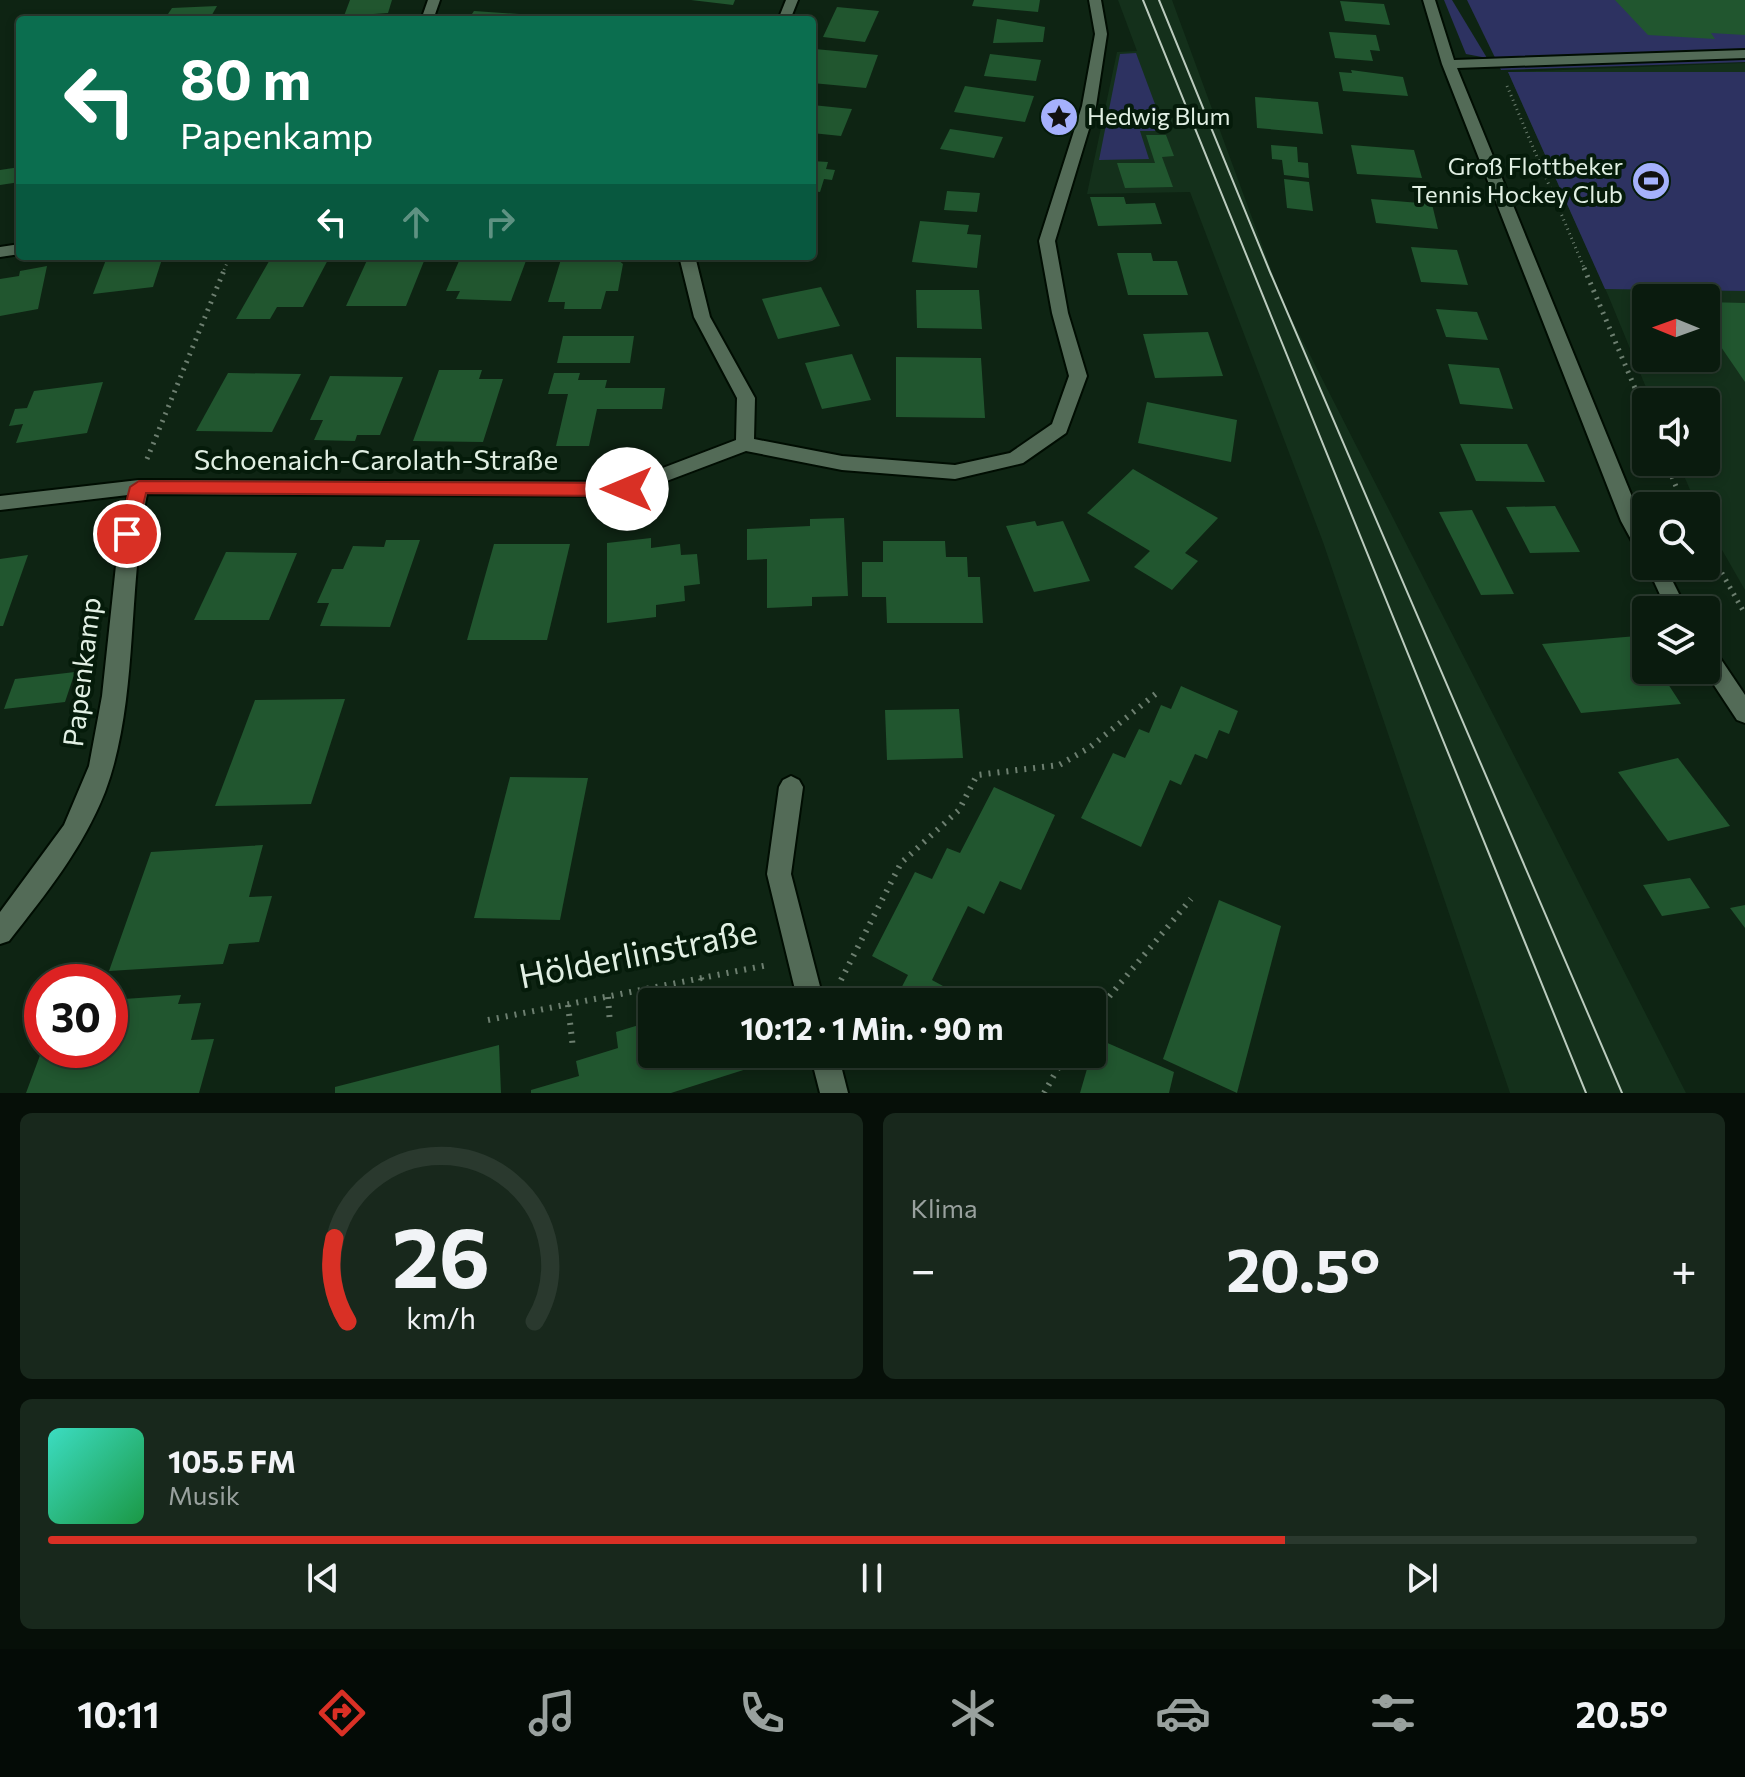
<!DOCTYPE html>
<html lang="de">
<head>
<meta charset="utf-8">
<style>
  body { margin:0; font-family:Commissioner,sans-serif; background:#18281c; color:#f1f3f6; height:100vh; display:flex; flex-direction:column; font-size:30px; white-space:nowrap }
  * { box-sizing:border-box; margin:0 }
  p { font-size:26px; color:#99a19e }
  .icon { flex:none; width:44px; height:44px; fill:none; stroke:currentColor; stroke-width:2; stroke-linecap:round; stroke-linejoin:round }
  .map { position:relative; height:1093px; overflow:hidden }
  .side { display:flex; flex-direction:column; gap:20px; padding:20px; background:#060f08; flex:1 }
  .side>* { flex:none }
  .banner { position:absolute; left:16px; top:16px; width:800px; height:244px; border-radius:8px; box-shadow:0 4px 12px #0003,0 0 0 2px #2a392e; background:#0b6e4f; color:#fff; overflow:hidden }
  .needle { width:52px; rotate:271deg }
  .buttons { position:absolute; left:1632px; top:284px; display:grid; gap:16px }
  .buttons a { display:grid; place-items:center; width:88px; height:88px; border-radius:8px; background:#0a1b0e; box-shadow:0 4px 12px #0003,0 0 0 2px #2a392e; font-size:40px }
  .speed { position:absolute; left:24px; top:964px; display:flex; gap:16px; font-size:40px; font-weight:700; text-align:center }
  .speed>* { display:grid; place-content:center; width:104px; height:104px; border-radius:50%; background:#0a1b0e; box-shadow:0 4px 12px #0003,0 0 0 2px #2a392e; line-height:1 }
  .speed .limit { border:12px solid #d22; background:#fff; color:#111 }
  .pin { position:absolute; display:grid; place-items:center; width:68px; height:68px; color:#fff; margin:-34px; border:4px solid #fff; border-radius:50%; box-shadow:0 2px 8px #0007 }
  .me { position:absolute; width:88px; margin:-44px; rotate:270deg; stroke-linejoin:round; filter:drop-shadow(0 0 6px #0008) }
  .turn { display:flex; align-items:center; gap:28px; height:168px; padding:0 32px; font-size:36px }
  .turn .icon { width:104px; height:104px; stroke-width:2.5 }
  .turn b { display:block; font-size:56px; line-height:68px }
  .lanes { display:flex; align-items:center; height:76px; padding:0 32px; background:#0003; justify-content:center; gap:40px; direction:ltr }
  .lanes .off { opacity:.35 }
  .big { font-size:60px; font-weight:700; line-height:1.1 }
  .side .widget { flex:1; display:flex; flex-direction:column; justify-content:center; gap:12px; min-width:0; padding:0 28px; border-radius:12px; background:#18281c }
  .side .dial { align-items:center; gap:0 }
  .dial svg { height:208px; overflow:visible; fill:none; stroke:#2a392e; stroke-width:7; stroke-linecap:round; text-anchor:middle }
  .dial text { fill:#f1f3f6; stroke:none }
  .song { display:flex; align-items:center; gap:24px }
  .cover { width:96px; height:96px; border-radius:12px; background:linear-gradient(135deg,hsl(170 70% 55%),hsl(140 70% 35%)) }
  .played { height:8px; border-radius:4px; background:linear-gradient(90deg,#d93025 75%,#2a392e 75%) }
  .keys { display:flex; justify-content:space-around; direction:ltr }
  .heat { display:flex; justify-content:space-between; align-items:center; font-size:44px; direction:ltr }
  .side .tiles { flex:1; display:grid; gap:20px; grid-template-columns:1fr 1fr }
  .widget:last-child { grid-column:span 2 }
  .trip { position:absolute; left:638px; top:988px; width:468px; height:80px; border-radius:8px; background:#0a1b0e; box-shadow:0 4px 12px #0003,0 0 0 2px #2a392e; font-weight:700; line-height:80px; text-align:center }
  .tabs { display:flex; height:128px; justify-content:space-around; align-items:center; background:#040b06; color:#99a19e }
  .tabs .icon { width:56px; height:56px }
  .tabs .on { color:#d93025 }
  .tabs b { font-size:36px; color:#f1f3f6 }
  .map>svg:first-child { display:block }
  .built { fill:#14301b; fill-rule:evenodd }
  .green { fill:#2d3261 }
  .building { fill:#21562f }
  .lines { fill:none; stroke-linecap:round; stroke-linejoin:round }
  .minor-casing { stroke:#000d02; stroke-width:4 }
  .path-far2 { stroke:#6d7f70; stroke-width:3; stroke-dasharray:1 4; stroke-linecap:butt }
  .path-far1 { stroke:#6d7f70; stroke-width:5; stroke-dasharray:2 6; stroke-linecap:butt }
  .path { stroke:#6d7f70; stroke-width:6; stroke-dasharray:2 7; stroke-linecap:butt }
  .minor { fill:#536b57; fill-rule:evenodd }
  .tram { stroke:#bbcbbe; stroke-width:2 }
  .route { fill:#d93025; stroke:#8d1f18; stroke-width:2 }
  .labels { text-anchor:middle; stroke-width:8; stroke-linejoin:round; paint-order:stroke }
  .far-poi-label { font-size:24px; fill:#e1efe3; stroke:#051b0a; text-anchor:start }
  .street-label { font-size:28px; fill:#e1efe3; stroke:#051b0a }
  .near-street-label { font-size:34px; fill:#e1efe3; stroke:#051b0a }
</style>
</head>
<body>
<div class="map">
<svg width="1745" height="1093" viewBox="0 0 1745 1093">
  <rect width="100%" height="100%" fill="#0e2413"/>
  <g class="built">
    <polygon points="1118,0 1172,0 1283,302 1686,1093 1510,1093 1323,542 1190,192 1087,194 1117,52 1137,51"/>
    <path d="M1745 63V590L1706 522V506H1697L1678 462H1706V402H1652L1608 295 1508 72ZM1646 298H1706V358H1646Z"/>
  </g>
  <g class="green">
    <polygon points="1444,0 1452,0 1487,58 1466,54"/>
    <polygon points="1467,0 1745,0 1745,62 1501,70"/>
    <polygon points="1136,53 1165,131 1140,131 1149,159 1099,160 1120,54"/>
    <polygon points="1508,72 1745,72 1745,291 1605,289"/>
  </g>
  <g class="building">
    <polygon points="350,0 392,0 388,13 344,16"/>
    <polygon points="691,0 735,0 733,5"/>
    <polygon points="974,0 1040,0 1038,12 972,6"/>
    <polygon points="1615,0 1745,0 1745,35 1711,33 1715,39 1648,35"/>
    <polygon points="1340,1 1384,4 1390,25 1345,21"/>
    <polygon points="217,6 209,20 164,20 172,8"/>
    <polygon points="837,7 879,11 865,42 823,37"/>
    <polygon points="474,11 534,15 531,20 468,20"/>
    <polygon points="670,15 716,18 716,20 667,20"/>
    <polygon points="997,19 1045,27 1043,42 993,43"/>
    <polygon points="1329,32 1376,35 1380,51 1370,50 1373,61 1335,58"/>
    <polygon points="815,49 878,55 866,88 812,83"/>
    <polygon points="990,54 1041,60 1036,81 984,76"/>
    <polygon points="1351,70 1403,77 1408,96 1343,91 1339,72 1352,73"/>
    <polygon points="965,86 1034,96 1025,122 954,112"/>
    <polygon points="1255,97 1318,102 1323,134 1257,128"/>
    <polygon points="812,105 852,109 841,136 812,133"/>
    <polygon points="950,129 1003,137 994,158 940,149"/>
    <polygon points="1146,135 1166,135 1174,156 1162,157 1173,187 1125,188 1117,163 1155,163"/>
    <polygon points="1271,145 1297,147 1298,162 1308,163 1309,178 1284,175 1282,160 1272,159"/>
    <polygon points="1351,145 1414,150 1422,178 1357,174"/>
    <polygon points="812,161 828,162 826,169 835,170 832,180 824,179 820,192 812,191"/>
    <polygon points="20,167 20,182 0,185 0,170"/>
    <polygon points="1284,179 1309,182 1313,211 1287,208"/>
    <polygon points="947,191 980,193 977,212 944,210"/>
    <polygon points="1090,197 1124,197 1126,204 1155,203 1162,224 1098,226"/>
    <polygon points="1371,199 1432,204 1438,229 1376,223"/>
    <polygon points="920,221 969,225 967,234 981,235 977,268 912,262"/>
    <polygon points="1411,247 1457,250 1468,285 1421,282"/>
    <polygon points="1117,253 1151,253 1153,261 1177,261 1188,295 1128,295"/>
    <polygon points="163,256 153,287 93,294 107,257"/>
    <polygon points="272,256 330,256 303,307 277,307 270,319 236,319"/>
    <polygon points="369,256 426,256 406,306 346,306"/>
    <polygon points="562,256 613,256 623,264 618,291 606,291 601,309 564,309 565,302 548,302"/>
    <polygon points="473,257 527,258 511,301 456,299 460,291 446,291 459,261 471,262"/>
    <polygon points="47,266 38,309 0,316 0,279 19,276 20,271"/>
    <polygon points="821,287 840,326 778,339 762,299"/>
    <polygon points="916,290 979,290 982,329 917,328"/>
    <polygon points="1706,302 1745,303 1745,382 1706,325"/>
    <polygon points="1436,309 1477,312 1488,340 1446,337"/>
    <polygon points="1208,332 1223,376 1155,378 1143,334"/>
    <polygon points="563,336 634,336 630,363 557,363"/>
    <polygon points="852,354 871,400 822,409 805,363"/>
    <polygon points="896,357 981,358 985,418 896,417"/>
    <polygon points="1448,364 1499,368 1513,409 1460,404"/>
    <polygon points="439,370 482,370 479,379 503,379 483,442 413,441"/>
    <polygon points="228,373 301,374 272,432 196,431"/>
    <polygon points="554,373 580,373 578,380 607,380 605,388 665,388 662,409 597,409 589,446 556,446 568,394 548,394"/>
    <polygon points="330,376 403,377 380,435 357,435 355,441 314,440 323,420 310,420"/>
    <polygon points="103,382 87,433 16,443 23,424 9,426 15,409 27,408 34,391"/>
    <polygon points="1147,402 1237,420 1231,462 1138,443"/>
    <polygon points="1460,444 1527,444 1545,482 1476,481"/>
    <polygon points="1133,469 1218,518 1185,553 1198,561 1172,590 1134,567 1150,551 1087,513"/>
    <polygon points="1555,506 1580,552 1530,553 1506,507"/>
    <polygon points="1472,510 1514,594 1481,595 1439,512"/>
    <polygon points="844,518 848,596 812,597 812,606 767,608 767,559 747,560 747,529 810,526 810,519"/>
    <polygon points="1035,521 1037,526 1063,521 1090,581 1034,592 1006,526"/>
    <polygon points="651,538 651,548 680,544 681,555 697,554 700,584 684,586 685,601 656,605 656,617 607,623 607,543"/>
    <polygon points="386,540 420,540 390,627 320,626 329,603 317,603 332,569 343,569 353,546 384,547"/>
    <polygon points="883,541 945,541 946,557 967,557 968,577 980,577 983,623 887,623 886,597 862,597 862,562 883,562"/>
    <polygon points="494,544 570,544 547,640 467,640"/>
    <polygon points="226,552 297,553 269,620 194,620"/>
    <polygon points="28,555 3,626 0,626 0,559"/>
    <polygon points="1637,636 1646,650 1646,670 1659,670 1681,704 1581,713 1542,644"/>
    <polygon points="75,672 65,702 4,709 15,679"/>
    <polygon points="1181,686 1238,711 1229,734 1219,730 1207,759 1195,754 1181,785 1170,780 1141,847 1081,818 1113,753 1125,758 1139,729 1149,733 1161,705 1171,709"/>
    <polygon points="345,699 311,804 215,806 255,700"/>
    <polygon points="959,709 963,758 887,760 885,710"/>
    <polygon points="1678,758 1730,826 1668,841 1618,772"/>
    <polygon points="510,777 588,778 560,920 474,918"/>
    <polygon points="994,787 1055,815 1021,890 1000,881 984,914 968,906 932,980 943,986 935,1002 904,1002 896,998 908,975 872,956 915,872 932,879 947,848 960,853"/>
    <polygon points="263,845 249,897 272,896 259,942 229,944 223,964 109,971 151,852"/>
    <polygon points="1690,878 1710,908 1662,916 1643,885"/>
    <polygon points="1219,900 1281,926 1237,1093 1163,1059"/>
    <polygon points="1745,905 1745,928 1730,908"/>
    <polygon points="181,995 178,1004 201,1003 191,1040 214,1039 199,1093 26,1093 42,1050 110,1050 110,1000"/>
    <polygon points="652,1021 652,1054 754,1054 756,1066 671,1093 531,1093 531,1090 579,1076 576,1061 618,1048 616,1032"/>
    <polygon points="1096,1038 1174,1072 1169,1093 1080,1093"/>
    <polygon points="499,1045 501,1093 335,1093 335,1087"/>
  </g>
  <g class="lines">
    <defs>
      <g id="minor">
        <polygon points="428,0 440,0 433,20 421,20"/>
        <polygon points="786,0 798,0 790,20 778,20"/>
        <path d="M1089 0H1101L1107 34 1096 106 1055 241 1068 313 1087 376 1066 433 1023 463 955 479 842 470 746 451 627 496 147 494C127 590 139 701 105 792 83 848 46 894 9 941L0 944V912L64 825 89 766 102 696 117 556 128 495 0 510V496L139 480 626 482 736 440 737 398 694 317 679 256H695L710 317 755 398 754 439 842 456 955 465 1010 453 1052 424 1069 376 1052 313 1039 241 1082 106 1095 34Z"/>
        <polygon points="1423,0 1435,0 1454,60 1745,50 1745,58 1457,68 1646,531 1646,557 1639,554 1621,521 1442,64"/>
        <polygon points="20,244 20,254 0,257 0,247"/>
        <polygon points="1646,564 1665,566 1687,610 1667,610"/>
        <polygon points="1706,646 1714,649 1745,695 1745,723 1737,720 1704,670"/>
        <polygon points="791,776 799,780 803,787 791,874 824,1002 798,1002 767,874 779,787 783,780"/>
        <polygon points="810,1054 838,1054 848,1093 820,1093"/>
      </g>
    </defs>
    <use href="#minor" class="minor-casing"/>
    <g class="path-far2">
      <polyline points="1507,86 1585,270"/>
      <polyline points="224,270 230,256"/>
    </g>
    <g class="path-far1">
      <polyline points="1584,268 1646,414"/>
      <polyline points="147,459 225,268"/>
      <polyline points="1666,462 1684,506"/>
      <polyline points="1706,545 1745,614"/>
    </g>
    <g class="path">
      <polyline points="701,978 705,996"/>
      <polyline points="841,980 901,863 959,810 977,775 1059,765 1089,748 1158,692"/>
      <polyline points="649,989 652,1008"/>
      <polyline points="608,997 610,1024"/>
      <polyline points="568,1005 573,1048"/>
      <polyline points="1092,1017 1191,899"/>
      <polyline points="488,1020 768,965"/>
      <polyline points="1044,1093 1066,1054"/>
    </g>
    <use href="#minor" class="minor"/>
    <g class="tram">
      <polyline points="1143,0 1586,1093"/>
      <polyline points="1159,0 1270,272 1622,1093"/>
    </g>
  </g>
  <polygon class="route" points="139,481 627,483 636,489 627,496 146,493 136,534 127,541 118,534 130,487"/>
  <defs>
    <symbol id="sight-disc" viewBox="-11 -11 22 22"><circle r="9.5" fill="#a5b1fc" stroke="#051b0a"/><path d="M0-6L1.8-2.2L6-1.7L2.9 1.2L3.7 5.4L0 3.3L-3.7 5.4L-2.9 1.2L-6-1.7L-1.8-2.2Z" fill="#111"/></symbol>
    <symbol id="stadium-disc" viewBox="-11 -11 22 22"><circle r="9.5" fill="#a5b1fc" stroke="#051b0a"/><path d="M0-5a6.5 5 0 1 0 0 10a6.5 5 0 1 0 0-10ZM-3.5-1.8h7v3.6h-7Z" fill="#111"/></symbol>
  </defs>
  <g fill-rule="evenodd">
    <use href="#sight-disc" x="1037" y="95" width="44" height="44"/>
    <use href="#stadium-disc" x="1629" y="159" width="44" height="44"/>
  </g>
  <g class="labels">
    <g class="far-poi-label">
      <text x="1087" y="125">Hedwig Blum</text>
      <text x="1623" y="175" text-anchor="end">Groß Flottbeker<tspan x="1623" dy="28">Tennis Hockey Club</tspan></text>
    </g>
    <g class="street-label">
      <text x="376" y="470">Schoenaich-Carolath-Straße</text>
      <text transform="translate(82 672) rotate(-83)" y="10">Papenkamp</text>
    </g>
    <g class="near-street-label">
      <text transform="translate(638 954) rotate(-11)" y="12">Hölderlinstraße</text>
    </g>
  </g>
</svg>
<div class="buttons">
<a><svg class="needle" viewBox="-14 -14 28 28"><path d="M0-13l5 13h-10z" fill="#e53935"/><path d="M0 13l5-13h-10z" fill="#99a19e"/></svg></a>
<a><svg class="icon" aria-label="sound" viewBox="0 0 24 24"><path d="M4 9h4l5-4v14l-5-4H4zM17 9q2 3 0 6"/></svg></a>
<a><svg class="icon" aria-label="search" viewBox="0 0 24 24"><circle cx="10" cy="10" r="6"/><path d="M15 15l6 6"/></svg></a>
<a><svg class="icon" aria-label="layers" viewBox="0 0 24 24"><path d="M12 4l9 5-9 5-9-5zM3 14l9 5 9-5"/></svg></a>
</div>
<div class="speed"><div class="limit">30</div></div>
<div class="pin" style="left:127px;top:534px;background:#d93025"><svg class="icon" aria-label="arrive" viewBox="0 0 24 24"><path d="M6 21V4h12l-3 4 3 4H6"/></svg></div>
<svg class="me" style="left:627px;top:489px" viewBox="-20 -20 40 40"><circle r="19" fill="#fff"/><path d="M0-13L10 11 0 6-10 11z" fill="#d93025"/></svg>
<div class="trip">10:12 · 1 Min. · 90 m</div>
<div class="banner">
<div class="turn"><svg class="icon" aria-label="left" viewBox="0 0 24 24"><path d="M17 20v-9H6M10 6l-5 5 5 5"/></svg><div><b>80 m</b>Papenkamp</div></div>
<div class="lanes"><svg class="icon" aria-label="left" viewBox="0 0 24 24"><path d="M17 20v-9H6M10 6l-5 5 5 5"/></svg><svg class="icon off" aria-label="ahead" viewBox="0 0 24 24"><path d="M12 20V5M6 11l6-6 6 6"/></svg><svg class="icon off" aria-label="right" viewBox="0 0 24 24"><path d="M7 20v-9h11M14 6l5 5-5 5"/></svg></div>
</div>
</div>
<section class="side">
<div class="tiles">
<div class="widget dial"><svg viewBox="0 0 100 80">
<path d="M14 69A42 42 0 1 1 86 69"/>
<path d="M14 69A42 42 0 0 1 9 37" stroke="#d93025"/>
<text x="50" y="56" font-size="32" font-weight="700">26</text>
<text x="50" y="72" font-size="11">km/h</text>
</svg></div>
<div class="widget"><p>Klima</p>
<div class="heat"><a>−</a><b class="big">20.5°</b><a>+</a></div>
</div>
<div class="widget">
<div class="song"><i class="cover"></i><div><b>105.5 FM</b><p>Musik</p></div></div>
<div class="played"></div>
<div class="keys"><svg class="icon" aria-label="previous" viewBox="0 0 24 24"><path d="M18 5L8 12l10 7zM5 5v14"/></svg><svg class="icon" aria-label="pause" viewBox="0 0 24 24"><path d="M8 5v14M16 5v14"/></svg><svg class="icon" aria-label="next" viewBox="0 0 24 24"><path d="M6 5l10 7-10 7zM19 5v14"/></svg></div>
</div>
</div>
</section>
<nav class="tabs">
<b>10:11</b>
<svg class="icon on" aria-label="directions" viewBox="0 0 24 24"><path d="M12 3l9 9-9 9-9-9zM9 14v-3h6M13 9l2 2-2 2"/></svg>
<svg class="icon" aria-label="music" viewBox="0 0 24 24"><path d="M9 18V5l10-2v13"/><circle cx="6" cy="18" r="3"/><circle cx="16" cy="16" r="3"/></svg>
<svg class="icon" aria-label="phone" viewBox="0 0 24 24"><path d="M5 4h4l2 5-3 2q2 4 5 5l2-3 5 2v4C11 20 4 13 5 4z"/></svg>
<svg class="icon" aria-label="climate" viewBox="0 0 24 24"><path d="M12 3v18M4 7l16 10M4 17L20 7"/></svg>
<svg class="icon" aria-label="car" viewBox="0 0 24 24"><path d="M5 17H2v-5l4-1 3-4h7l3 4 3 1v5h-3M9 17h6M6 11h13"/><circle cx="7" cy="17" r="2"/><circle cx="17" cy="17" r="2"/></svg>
<svg class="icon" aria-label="filters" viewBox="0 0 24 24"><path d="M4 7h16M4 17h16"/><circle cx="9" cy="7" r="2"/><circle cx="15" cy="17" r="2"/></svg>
<b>20.5°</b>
</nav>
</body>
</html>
